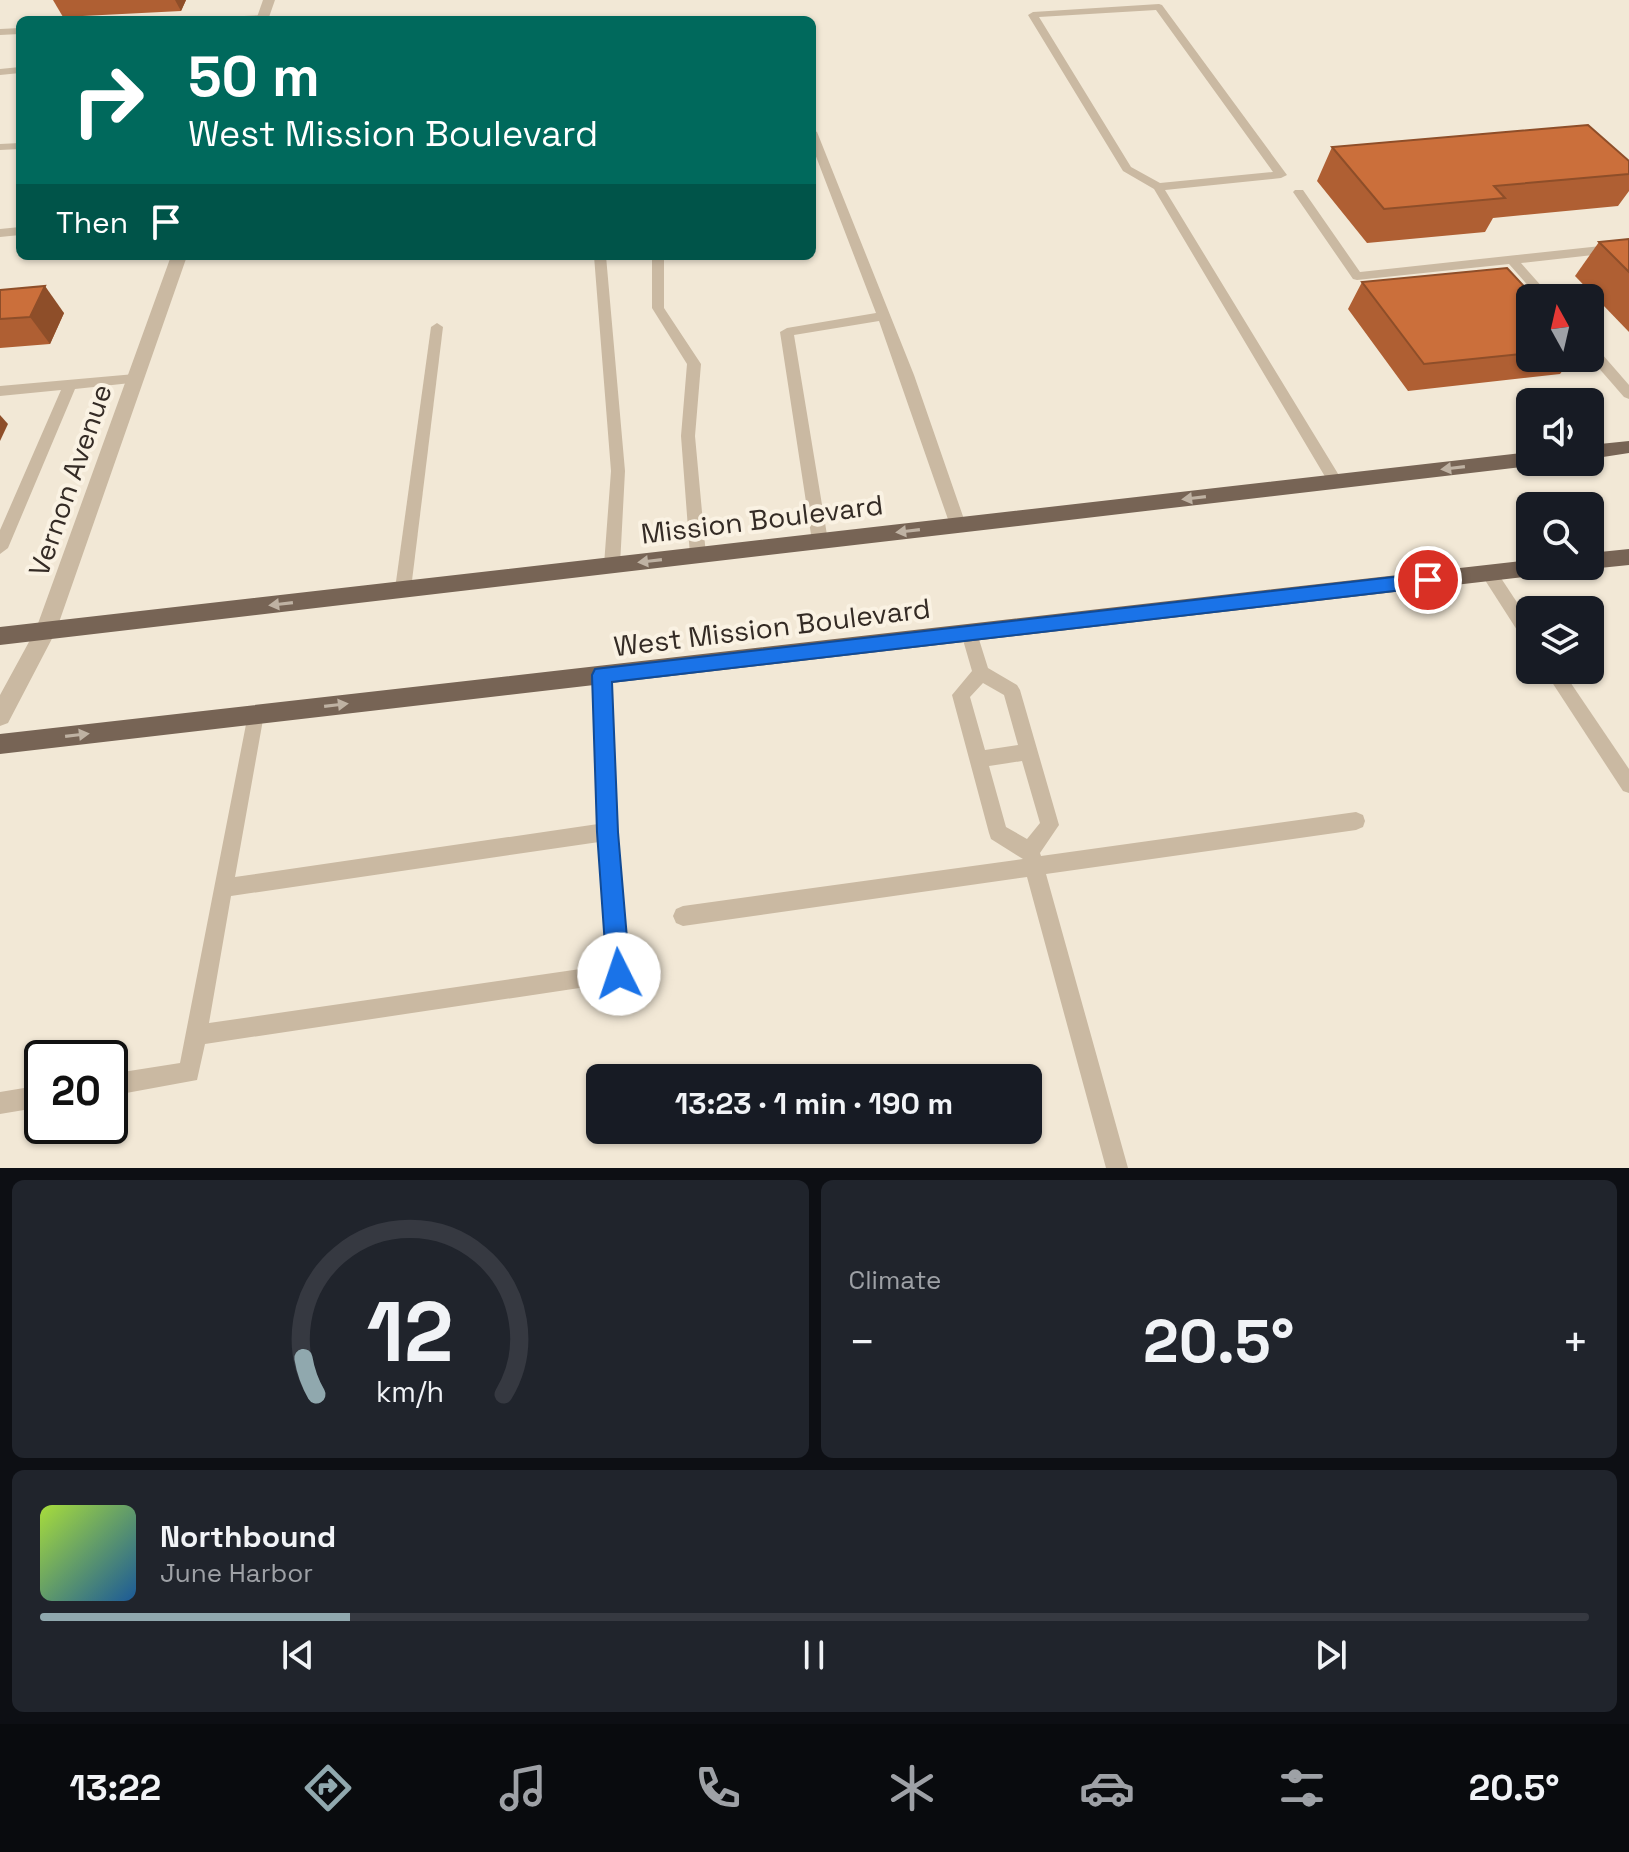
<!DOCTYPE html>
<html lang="en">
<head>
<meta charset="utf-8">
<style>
  body { margin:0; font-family:"Space Grotesk",sans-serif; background:#20242c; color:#f1f3f6; height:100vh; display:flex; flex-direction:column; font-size:30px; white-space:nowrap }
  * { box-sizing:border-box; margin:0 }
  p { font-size:26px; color:#9ea1a6 }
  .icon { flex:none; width:44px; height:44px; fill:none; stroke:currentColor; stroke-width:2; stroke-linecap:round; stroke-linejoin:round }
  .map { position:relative; height:1168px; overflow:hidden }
  .details { display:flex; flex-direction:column; gap:12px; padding:12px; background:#0d0f14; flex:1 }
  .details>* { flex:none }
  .guide { position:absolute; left:16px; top:16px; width:800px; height:244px; border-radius:12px; box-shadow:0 2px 6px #0004; background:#00695c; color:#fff; overflow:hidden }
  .needle { width:52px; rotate:352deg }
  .controls { position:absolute; left:1516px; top:284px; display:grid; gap:16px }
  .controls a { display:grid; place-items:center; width:88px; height:88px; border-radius:12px; background:#171b24; box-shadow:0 2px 6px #0004; font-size:40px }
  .speed { position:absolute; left:24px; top:1040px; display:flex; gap:16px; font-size:40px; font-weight:700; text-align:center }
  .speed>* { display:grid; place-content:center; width:104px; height:104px; border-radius:50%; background:#171b24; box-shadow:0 2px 6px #0004; line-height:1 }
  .speed .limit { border:4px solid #111; border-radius:12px; background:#fff; color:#111 }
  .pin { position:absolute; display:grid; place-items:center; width:68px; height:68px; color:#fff; margin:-34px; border:4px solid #fff; border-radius:50%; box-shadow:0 2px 8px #0007 }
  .me { position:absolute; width:88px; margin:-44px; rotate:356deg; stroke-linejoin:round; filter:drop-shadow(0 0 6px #0008) }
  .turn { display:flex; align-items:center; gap:28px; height:168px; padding:0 40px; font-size:36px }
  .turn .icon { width:104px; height:104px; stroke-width:2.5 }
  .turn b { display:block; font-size:56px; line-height:68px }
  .then { display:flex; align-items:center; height:76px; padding:0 40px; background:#0003; gap:16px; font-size:30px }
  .big { font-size:60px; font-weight:800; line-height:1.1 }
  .details .card { flex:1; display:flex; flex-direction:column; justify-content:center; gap:12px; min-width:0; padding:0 28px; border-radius:12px; background:#20242c }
  .details .dial { align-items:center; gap:0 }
  .dial svg { height:208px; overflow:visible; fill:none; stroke:#363941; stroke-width:7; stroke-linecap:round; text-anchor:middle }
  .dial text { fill:#f1f3f6; stroke:none }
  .song { display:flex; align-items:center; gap:24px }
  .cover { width:96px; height:96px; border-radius:12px; background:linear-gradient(135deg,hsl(80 70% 55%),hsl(210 70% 35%)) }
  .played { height:8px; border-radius:4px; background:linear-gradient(90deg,#90a8ae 20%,#363941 20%) }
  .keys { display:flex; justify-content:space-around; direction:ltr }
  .heat { display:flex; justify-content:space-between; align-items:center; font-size:44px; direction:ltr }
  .details .tiles { flex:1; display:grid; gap:12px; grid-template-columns:1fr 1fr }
  .card:last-child { grid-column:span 2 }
  .trip { position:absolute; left:586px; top:1064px; width:456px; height:80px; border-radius:12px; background:#171b24; box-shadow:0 2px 6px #0004; font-weight:800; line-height:80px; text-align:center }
  .tab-bar { display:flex; height:128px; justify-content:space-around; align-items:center; background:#090b0e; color:#9ea1a6 }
  .tab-bar .icon { width:56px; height:56px }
  .tab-bar .active { color:#90a8ae }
  .tab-bar b { font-size:36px; color:#f1f3f6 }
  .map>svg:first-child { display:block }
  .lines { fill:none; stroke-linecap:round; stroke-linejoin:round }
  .service { fill:#cab9a2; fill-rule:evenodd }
  .tertiary { fill:#cab9a2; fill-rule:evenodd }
  .primary { fill:#776455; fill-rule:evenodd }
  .wall { fill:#af5f33 }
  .shaded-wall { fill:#8e4e29 }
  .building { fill:#cb6f3b; stroke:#8e4e29; stroke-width:2 }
  .oneway { fill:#bfb2a3 }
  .route { fill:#1a73e8; stroke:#114b97; stroke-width:2 }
  .labels { text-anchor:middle; stroke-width:8; stroke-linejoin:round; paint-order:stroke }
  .street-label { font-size:28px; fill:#342b25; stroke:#faf2e3 }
</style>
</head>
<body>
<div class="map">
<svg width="1629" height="1168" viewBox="0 0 1629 1168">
  <rect width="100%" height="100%" fill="#f2e8d6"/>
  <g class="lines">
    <g class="service">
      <path d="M1159 4 1162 5 1287 175 1281 178 1165 190 1340 477 1342 481 1340 485H1330L1154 189 1123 171 1028 15 1033 12ZM1156 10 1273 172 1160 183 1131 167 1039 17Z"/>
      <polygon points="266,15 266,19 263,20 215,20 220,17"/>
      <polygon points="20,28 20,34 0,35 0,29"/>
      <polygon points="20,67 20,73 0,75 0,69"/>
      <polygon points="812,129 817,132 914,375 966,525 963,529 953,529 950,525 879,321 794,335 828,541 820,547 812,541 780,332 787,328 876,313 812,146"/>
      <polygon points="20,143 20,149 0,150 0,144"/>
      <polygon points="1295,190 1303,190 1360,272 1629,243 1629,251 1521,263 1552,298 1539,298 1509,264 1357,280 1353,279 1293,192"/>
      <polygon points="20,227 20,235 0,237 0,229"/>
      <polygon points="594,256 606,256 625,471 620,565 618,569 606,569 604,565 611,471"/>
      <polygon points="652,256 664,256 664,308 701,364 695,436 706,555 698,561 690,555 681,436 687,364 652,308"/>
      <polygon points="437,323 443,327 411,589 409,594 397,594 395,589 431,327"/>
      <polygon points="1590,345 1595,346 1629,385 1629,399 1624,397 1590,358"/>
      <polygon points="135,374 140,376 140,382 75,389 8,548 0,554 0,530 61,390 0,396 0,386"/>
      <polygon points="1489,567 1495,569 1530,622 1530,643 1524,641 1483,577 1481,573 1483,569"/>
      <path d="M969 626 975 628 977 633 988 668 1017 685 1020 690 1059 825 1040 853 1041 856 1356 812 1363 815 1365 821 1363 827 1356 830 1046 874 1128 1168H1106L1027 877 683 926 676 923 673 916 676 909 683 906 1023 859 991 839 989 833 952 695 972 671 961 633 963 628ZM983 683 1004 695 1018 745 985 750 970 697ZM1022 761 1040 823 1027 839 1006 827 989 766Z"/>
      <path d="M602 668 608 670 611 675 617 832 629 974 626 981 205 1044 197 1080 110 1096V1074L180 1063 249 709 255 706 261 709 264 714 235 877 598 824 593 675 596 670ZM599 842 608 965 209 1023 231 896Z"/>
      <polygon points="1544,670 1562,670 1629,769 1629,793 1623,791"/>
      <polygon points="42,1085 42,1107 0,1114 0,1092"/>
    </g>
    <g class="tertiary">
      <polygon points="263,0 275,0 268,20 256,20"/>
      <polygon points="171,256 187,256 56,631 8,723 0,726 0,695 36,629"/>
    </g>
    <g class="primary">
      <polygon points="1629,441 1629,453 1590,459 1590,445"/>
      <polygon points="1530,452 1530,462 1537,462 1530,466 0,645 0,627"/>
      <polygon points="1629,549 1629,565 1590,569 1583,566 1590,566 1590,553"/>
      <polygon points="1530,560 1530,566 1560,566 1557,571 1550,574 0,754 0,734"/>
    </g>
  </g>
  <g class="wall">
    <polygon points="53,0 186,0 181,11 63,17"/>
    <polygon points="1332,147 1629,161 1629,191 1618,206 1493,218 1485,232 1367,243 1317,181"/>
    <polygon points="1629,239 1629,332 1575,276 1599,242"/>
    <polygon points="1362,282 1530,298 1530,358 1572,358 1560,374 1408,391 1348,309"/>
    <polygon points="0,290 64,313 50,344 0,348"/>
  </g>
  <g class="shaded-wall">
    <polygon points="175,0 186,0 181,11"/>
    <polygon points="45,286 64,313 50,344 30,317"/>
    <polygon points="0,415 8,424 0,441"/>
  </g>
  <g class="building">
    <polygon points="1588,125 1629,161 1629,174 1494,186 1505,198 1384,209 1332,147"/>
    <polygon points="1629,239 1629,272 1599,242"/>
    <polygon points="1507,268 1535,298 1530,298 1530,353 1424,364 1362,282"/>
    <polygon points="45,286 30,317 0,319 0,290"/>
  </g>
  <defs><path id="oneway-solid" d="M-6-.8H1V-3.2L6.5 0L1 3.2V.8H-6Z" transform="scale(2)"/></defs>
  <g class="oneway">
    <use href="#oneway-solid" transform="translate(1453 468) rotate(173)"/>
    <use href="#oneway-solid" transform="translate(1194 498) rotate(173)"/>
    <use href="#oneway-solid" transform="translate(908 531) rotate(173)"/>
    <use href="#oneway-solid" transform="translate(650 561) rotate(173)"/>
    <use href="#oneway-solid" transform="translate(281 604) rotate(173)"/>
    <use href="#oneway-solid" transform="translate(336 705) rotate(-7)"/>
    <use href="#oneway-solid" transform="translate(77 735) rotate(-7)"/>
  </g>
  <polygon class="route" points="1428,573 1437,580 1428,587 612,682 618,832 630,974 627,983 619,986 610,983 607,974 597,832 592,675 595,669"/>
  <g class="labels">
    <g class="street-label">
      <text transform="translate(70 480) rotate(-71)" y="10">Vernon Avenue</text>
      <text transform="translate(762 519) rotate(-7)" y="10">Mission Boulevard</text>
      <text transform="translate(772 627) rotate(-7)" y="10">West Mission Boulevard</text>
    </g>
  </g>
</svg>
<div class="controls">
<a><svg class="needle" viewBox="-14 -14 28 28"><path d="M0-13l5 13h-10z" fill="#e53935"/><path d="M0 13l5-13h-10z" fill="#9ea1a6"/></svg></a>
<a><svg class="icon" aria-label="sound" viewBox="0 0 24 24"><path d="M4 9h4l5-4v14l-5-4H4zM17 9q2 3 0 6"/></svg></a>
<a><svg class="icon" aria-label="search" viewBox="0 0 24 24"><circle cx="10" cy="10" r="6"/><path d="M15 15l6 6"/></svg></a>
<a><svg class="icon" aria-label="layers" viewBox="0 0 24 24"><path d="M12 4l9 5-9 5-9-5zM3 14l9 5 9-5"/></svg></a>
</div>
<div class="speed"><div class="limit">20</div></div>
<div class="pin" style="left:1428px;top:580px;background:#d93025"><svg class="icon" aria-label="arrive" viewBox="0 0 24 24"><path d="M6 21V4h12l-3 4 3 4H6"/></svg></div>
<svg class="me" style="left:619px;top:974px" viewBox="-20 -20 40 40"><circle r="19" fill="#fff"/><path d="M0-13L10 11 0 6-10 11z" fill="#1a73e8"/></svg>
<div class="trip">13:23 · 1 min · 190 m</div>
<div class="guide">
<div class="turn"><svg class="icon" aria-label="right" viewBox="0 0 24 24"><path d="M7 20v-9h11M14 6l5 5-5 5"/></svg><div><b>50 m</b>West Mission Boulevard</div></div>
<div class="then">Then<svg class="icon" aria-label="arrive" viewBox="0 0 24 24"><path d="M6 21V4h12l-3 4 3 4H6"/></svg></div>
</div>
</div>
<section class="details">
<div class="tiles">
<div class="card dial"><svg viewBox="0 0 100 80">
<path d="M14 69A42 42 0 1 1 86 69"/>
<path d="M14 69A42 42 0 0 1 9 55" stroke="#90a8ae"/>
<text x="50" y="56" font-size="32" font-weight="700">12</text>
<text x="50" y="72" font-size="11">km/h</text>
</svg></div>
<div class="card"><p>Climate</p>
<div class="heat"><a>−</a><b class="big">20.5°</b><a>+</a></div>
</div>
<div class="card">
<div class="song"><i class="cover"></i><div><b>Northbound</b><p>June Harbor</p></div></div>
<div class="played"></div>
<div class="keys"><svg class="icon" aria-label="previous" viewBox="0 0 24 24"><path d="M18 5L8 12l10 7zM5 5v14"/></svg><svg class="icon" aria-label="pause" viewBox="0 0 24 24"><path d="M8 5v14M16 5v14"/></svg><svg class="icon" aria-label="next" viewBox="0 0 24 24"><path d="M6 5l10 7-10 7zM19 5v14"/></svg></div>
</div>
</div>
</section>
<nav class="tab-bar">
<b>13:22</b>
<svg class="icon active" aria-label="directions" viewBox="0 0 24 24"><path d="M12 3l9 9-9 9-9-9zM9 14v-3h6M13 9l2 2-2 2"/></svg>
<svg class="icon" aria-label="music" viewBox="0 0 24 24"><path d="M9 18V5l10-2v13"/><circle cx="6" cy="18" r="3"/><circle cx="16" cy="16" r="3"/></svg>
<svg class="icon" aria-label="phone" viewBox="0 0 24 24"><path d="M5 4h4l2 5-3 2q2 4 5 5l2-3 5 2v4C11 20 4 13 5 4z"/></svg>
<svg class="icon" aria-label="climate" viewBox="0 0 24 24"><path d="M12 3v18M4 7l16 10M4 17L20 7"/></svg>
<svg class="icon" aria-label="car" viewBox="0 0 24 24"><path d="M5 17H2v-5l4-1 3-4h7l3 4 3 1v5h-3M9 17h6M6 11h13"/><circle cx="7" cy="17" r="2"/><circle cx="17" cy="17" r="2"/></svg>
<svg class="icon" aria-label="filters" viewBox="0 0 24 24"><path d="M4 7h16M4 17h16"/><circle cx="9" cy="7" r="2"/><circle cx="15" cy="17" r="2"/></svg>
<b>20.5°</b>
</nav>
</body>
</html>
